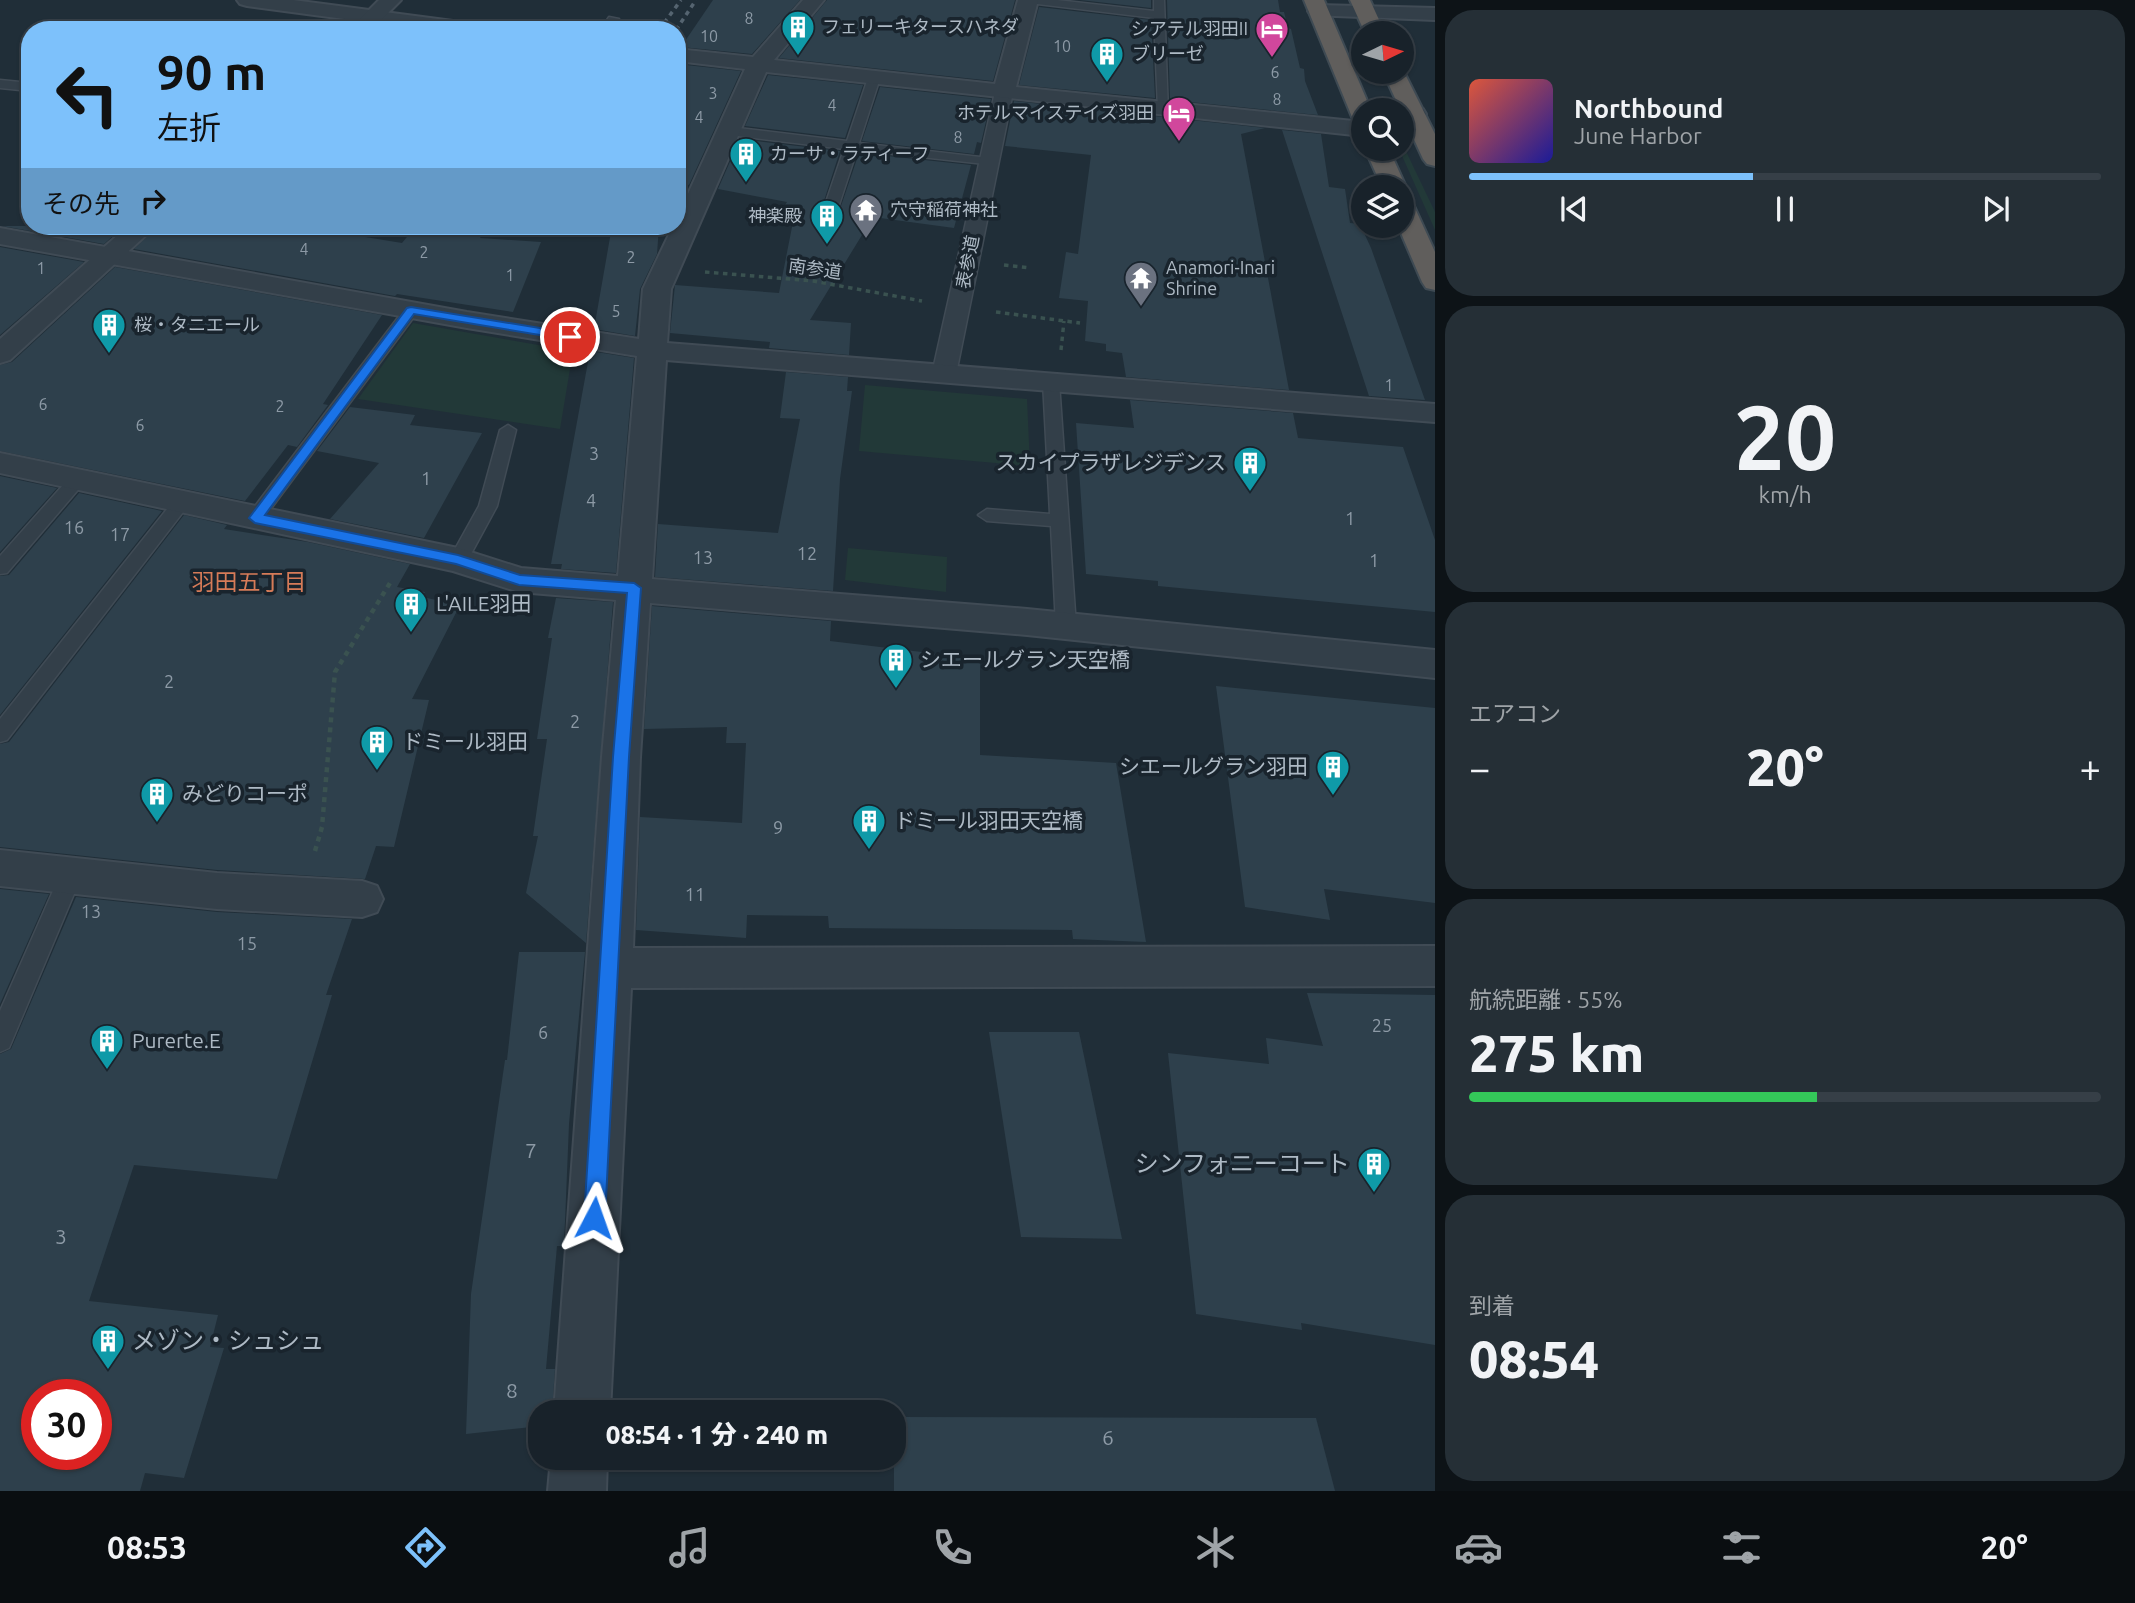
<!DOCTYPE html>
<html lang="ja">
<head>
<meta charset="utf-8">
<style>
  body { margin:0; font-family:Ubuntu,"Noto Sans JP",sans-serif; background:#252f36; color:#f1f3f6; height:100vh; display:flex; flex-direction:column; font-size:26px; white-space:nowrap }
  * { box-sizing:border-box; margin:0 }
  p { font-size:23px; color:#9fa4a8 }
  .icon { flex:none; width:38px; height:38px; fill:none; stroke:currentColor; stroke-width:2; stroke-linecap:round; stroke-linejoin:round }
  .map { position:relative; flex:1; overflow:hidden }
  .drawer { display:flex; flex-direction:column; gap:10px; padding:10px; background:#0d1317; width:700px }
  .drawer>* { flex:none }
  .top-card { position:absolute; left:21px; top:21px; width:665px; height:214px; border-radius:28px; box-shadow:0 2px 5px #0004,0 0 0 2px #363f47; background:#7dc1fb; color:#111; overflow:hidden }
  .needle { width:46px; rotate:85deg }
  .controls { position:absolute; left:1351px; top:21px; display:grid; gap:14px }
  .controls a { display:grid; place-items:center; width:63px; height:63px; border-radius:50%; background:#18222a; box-shadow:0 2px 5px #0004,0 0 0 2px #363f47; font-size:35px }
  .speed { position:absolute; left:21px; top:1379px; display:flex; gap:14px; font-size:35px; font-weight:700; text-align:center }
  .speed>* { display:grid; place-content:center; width:91px; height:91px; border-radius:50%; background:#18222a; box-shadow:0 2px 5px #0004,0 0 0 2px #363f47; line-height:1 }
  .speed .limit { border:10px solid #d22; background:#fff; color:#111 }
  .pin { position:absolute; display:grid; place-items:center; width:60px; height:60px; color:#fff; margin:-30px; border:4px solid #fff; border-radius:50%; box-shadow:0 2px 7px #0007 }
  .me { position:absolute; width:77px; margin:-38px; rotate:4deg; stroke-linejoin:round; filter:drop-shadow(0 0 5px #0008) }
  .turn { display:flex; align-items:center; gap:24px; height:147px; padding:0 21px; font-size:32px }
  .turn .icon { width:91px; height:91px; stroke-width:2.5 }
  .turn b { display:block; font-size:49px; line-height:60px }
  .then { display:flex; align-items:center; height:66px; padding:0 21px; background:#0003; gap:14px; font-size:26px }
  .big { font-size:52px; font-weight:800; line-height:1.1 }
  .drawer .card { flex:1; display:flex; flex-direction:column; justify-content:center; gap:10px; min-width:0; padding:0 24px; border-radius:28px; background:#252f36 }
  .drawer .dial { align-items:center; gap:0 }
  .dial b { font-size:91px; line-height:1 }
  .song { display:flex; align-items:center; gap:21px }
  .cover { width:84px; height:84px; border-radius:10px; background:linear-gradient(135deg,hsl(10 70% 55%),hsl(240 70% 35%)) }
  .played { height:7px; border-radius:4px; background:linear-gradient(90deg,#7dc1fb 45%,#363f47 45%) }
  .keys { display:flex; justify-content:space-around; direction:ltr }
  .heat { display:flex; justify-content:space-between; align-items:center; font-size:38px; direction:ltr }
  .charge { height:10px; border-radius:5px; background:linear-gradient(90deg,#34c759 55%,#363f47 0) }
  .trip { position:absolute; left:528px; top:1400px; width:378px; height:70px; border-radius:28px; background:#18222a; box-shadow:0 2px 5px #0004,0 0 0 2px #363f47; font-weight:800; line-height:70px; text-align:center }
  .menu { display:flex; height:112px; justify-content:space-around; align-items:center; background:#0a0e11; color:#9fa4a8 }
  .menu .icon { width:49px; height:49px }
  .menu .current { color:#7dc1fb }
  .menu b { font-size:32px; color:#f1f3f6 }
  main { display:flex; flex:1; min-height:0 }
  .map>svg:first-child { display:block }
  .green { fill:#223938 }
  .building { fill:#2e404c; fill-rule:evenodd }
  .lines { fill:none; stroke-linecap:round; stroke-linejoin:round }
  .service-casing { stroke:#404b55; stroke-width:3 }
  .pedestrian-casing { stroke:#404b55; stroke-width:3 }
  .minor-casing { stroke:#404b55; stroke-width:4 }
  .tertiary-casing { stroke:#404b55; stroke-width:4 }
  .trunk-casing { stroke:#3e4a53; stroke-width:4 }
  .path-far1 { stroke:#3a5250; stroke-width:3.5; stroke-dasharray:4.5 4.5; stroke-linecap:butt }
  .path { stroke:#3a5250; stroke-width:4.5; stroke-dasharray:5 5; stroke-linecap:butt }
  .service { fill:#333f49; fill-rule:evenodd }
  .pedestrian { fill:#333f49; fill-rule:evenodd }
  .minor { fill:#333f49; fill-rule:evenodd }
  .tertiary { fill:#333f49; fill-rule:evenodd }
  .trunk { fill:#605e5c; fill-rule:evenodd }
  .rail { stroke:#556470; stroke-width:3.5; stroke-dasharray:4.5 4.5; stroke-linecap:butt }
  .route { fill:#1a73e8; stroke:#114b97; stroke-width:2 }
  .labels { text-anchor:middle; stroke-width:7; stroke-linejoin:round; paint-order:stroke }
  .far-number-label { font-size:16px; fill:#8d9aa6 }
  .far-poi-label { font-size:18px; fill:#aebac5; stroke:#19242d; text-anchor:start }
  .far-street-label { font-size:18px; fill:#aebac5; stroke:#19242d }
  .number-label { font-size:18px; fill:#8d9aa6 }
  .poi-label { font-size:21px; fill:#aebac5; stroke:#19242d; text-anchor:start }
  .near-number-label { font-size:21px; fill:#8d9aa6 }
  .neighbourhood-label { font-size:23px; fill:#d67b58; stroke:#19242d }
  .near-poi-label { font-size:24px; fill:#aebac5; stroke:#19242d; text-anchor:end }
</style>
</head>
<body>
<main>
<div class="map">
<svg width="1435" height="1491" viewBox="0 0 1435 1491">
  <rect width="100%" height="100%" fill="#202e38"/>
  <g class="green">
    <polygon points="1402,143 1435,212 1435,230 1399,149 1402,149"/>
    <polygon points="413,323 573,351 560,429 358,399"/>
    <polygon points="865,385 1027,399 1030,466 859,451"/>
    <polygon points="848,548 947,557 946,592 845,580"/>
  </g>
  <g class="building">
    <polygon points="713,0 800,0 752,54 681,47"/>
    <polygon points="827,0 1015,0 993,81 779,58"/>
    <polygon points="1080,0 1151,0 1151,8"/>
    <polygon points="1167,0 1278,0 1280,12 1284,12 1288,28 1291,29 1300,68 1304,69 1305,81 1318,115 1170,100"/>
    <polygon points="1039,7 1151,20 1155,98 1019,85"/>
    <polygon points="677,64 741,71 689,185 677,183 677,126 687,105 677,104"/>
    <polygon points="768,75 863,85 845,138 745,126"/>
    <polygon points="880,87 991,99 981,143 977,142 974,154 862,141"/>
    <polygon points="1014,101 1265,128 1241,134 1289,390 1126,377 1122,353 1106,351 1106,344 1085,341 1088,301 1059,298 1066,252 1078,254 1091,155 1005,146"/>
    <polygon points="1282,130 1321,134 1329,187 1345,189 1350,223 1360,224 1371,248 1425,400 1369,396"/>
    <polygon points="740,139 840,151 821,210 829,217 839,212 859,153 971,165 954,228 873,217 810,320 851,323 849,355 769,348 770,342 670,333 675,285 779,293 793,222 776,219 787,202 718,189"/>
    <polygon points="2,226 124,226 104,244"/>
    <polygon points="158,226 298,226 402,243 416,226 486,226 480,238 541,242 513,312 397,294 395,296 134,249"/>
    <polygon points="612,226 659,226 657,254 640,289 635,336 594,329"/>
    <polygon points="0,247 84,262 0,335"/>
    <polygon points="115,267 382,315 323,404 328,405 297,447 288,445 245,501 0,451 0,365 12,362"/>
    <polygon points="590,351 634,358 616,573 561,569 562,564 551,564"/>
    <polygon points="786,372 848,377 847,391 852,391 840,479 833,591 655,577 658,524 778,533 800,419 780,418"/>
    <polygon points="1130,400 1293,413 1298,438 1403,447 1435,540 1435,612 1158,586 1158,581 1086,574 1076,423 1134,428"/>
    <polygon points="350,407 415,415 410,425 482,433 424,538 330,519 379,463 317,451"/>
    <polygon points="0,476 57,488 0,552"/>
    <polygon points="79,493 162,511 0,715 0,576 9,575"/>
    <polygon points="184,515 227,525 224,529 308,542 410,564 397,587 425,592 422,597 460,605 412,699 429,700 394,847 376,846 365,879 217,870 0,847 0,744 9,742"/>
    <polygon points="556,598 613,602 586,943 526,893 538,836 533,836 547,739 537,739 552,638 548,638"/>
    <polygon points="652,606 831,621 830,641 980,659 980,755 1116,763 1146,942 1073,939 1072,930 829,928 828,916 747,915 746,938 636,930 640,817 742,823 746,743 726,743 727,727 644,729"/>
    <polygon points="1216,686 1435,708 1435,903 1324,889 1330,920 1245,907"/>
    <polygon points="0,889 49,894 0,1004"/>
    <path d="M76 897 217 912 352 919 326 995H332L277 1179 134 1165 89 1301 218 1315 210 1347 224 1348 184 1478 145 1473 140 1491H0V1054L11 1049ZM37 1395H96V1454H37Z"/>
    <polygon points="519,952 585,952 569,1124 564,1246 557,1246 546,1369 555,1369 552,1412 541,1412 541,1426 466,1434 471,1294 505,1060 507,1060"/>
    <polygon points="1307,993 1435,995 1435,1345 1301,1323 1302,1330 1196,1314 1168,1053 1269,1064 1266,1038 1323,1046"/>
    <polygon points="989,1032 1079,1032 1122,1239 1021,1237"/>
    <polygon points="894,1417 1316,1418 1335,1491 894,1491"/>
  </g>
  <g class="lines">
    <defs>
      <g id="service">
        <polygon points="1024,0 1057,0 1154,11 1154,0 1164,0 1168,112 1158,109 1154,18 1029,3"/>
        <polygon points="609,17 619,19 611,30 600,30"/>
        <polygon points="874,74 880,78 859,143 989,158 996,162 994,165 857,150 837,211 830,215 823,211 844,149 730,135 724,131 730,127 847,141 868,78"/>
        <polygon points="0,80 30,83 30,91 0,88"/>
        <polygon points="411,305 419,310 261,522 249,522 246,518 249,514 406,307"/>
        <polygon points="1051,377 1059,382 1076,626 1073,631 1059,631 1056,626 1051,526 987,521 978,515 987,509 1050,514 1043,382"/>
        <polygon points="508,425 516,430 497,506 465,565 451,565 449,560 479,506 500,430"/>
        <polygon points="77,474 83,476 86,480 83,484 7,573 0,574 0,556 71,476"/>
        <polygon points="181,497 190,503 187,507 7,740 0,742 0,719 175,499"/>
        <polygon points="71,865 79,868 82,875 9,1048 0,1052 0,1011 63,868"/>
      </g>
      <polygon id="pedestrian" points="1004,87 1013,92 956,374 952,379 936,379 932,374 995,92"/>
      <g id="minor">
        <polygon points="237,0 293,0 476,24 483,26 486,30 427,30 247,6 240,4"/>
        <polygon points="803,0 824,0 774,60 995,84 1018,0 1038,0 1016,87 1363,122 1363,136 766,72 671,289 667,343 1435,404 1435,422 666,360 652,579 1027,609 1435,650 1435,678 1027,635 650,603 640,757 633,948 1435,946 1435,986 631,988 610,1412 554,1412 602,757 616,600 519,592 453,571 0,473 0,453 458,548 521,568 618,576 637,356 467,328 0,244 0,228 467,312 639,339 643,289 673,226 677,226 677,218 745,69 677,61 677,49 753,57"/>
        <polygon points="1415,107 1423,109 1426,114 1410,131 1402,133 1402,114"/>
        <polygon points="0,850 217,873 362,881 377,886 383,899 377,912 362,917 217,909 0,886"/>
        <polygon points="551,1458 607,1458 606,1491 548,1491"/>
      </g>
      <g id="tertiary">
        <polygon points="379,0 401,0 371,30 349,30"/>
        <polygon points="1318,5 1435,8 1435,20 1311,15 1308,11 1311,7"/>
        <polygon points="128,226 156,226 10,360 0,363 0,339"/>
      </g>
      <g id="trunk">
        <polygon points="1304,0 1324,0 1371,110 1363,110 1363,124 1355,122 1352,117"/>
        <polygon points="1350,0 1370,0 1385,33 1365,33"/>
        <polygon points="1402,68 1435,134 1435,166 1427,164 1423,159 1383,72 1402,72"/>
        <polygon points="1365,149 1389,149 1406,187 1403,192 1402,187 1382,187"/>
        <polygon points="1402,199 1411,201 1414,206 1435,252 1435,290 1426,288 1422,282 1398,226 1402,226"/>
      </g>
    </defs>
    <use href="#service" class="service-casing"/>
    <use href="#pedestrian" class="pedestrian-casing"/>
    <use href="#minor" class="minor-casing"/>
    <use href="#tertiary" class="tertiary-casing"/>
    <use href="#trunk" class="trunk-casing"/>
    <g class="path-far1">
      <polyline points="1004,265 1030,268"/>
      <polyline points="705,272 813,281 922,301"/>
      <polyline points="996,312 1080,323"/>
      <polyline points="1061,350 1064,321"/>
    </g>
    <polyline class="path" points="315,851 322,827 335,672 390,583"/>
    <use href="#service" class="service"/>
    <use href="#pedestrian" class="pedestrian"/>
    <use href="#minor" class="minor"/>
    <use href="#tertiary" class="tertiary"/>
    <use href="#trunk" class="trunk"/>
    <g class="rail">
      <polyline points="659,30 681,0"/>
      <polyline points="676,30 696,0"/>
    </g>
  </g>
  <polygon class="route" points="411,307 570,333 576,337 570,340 414,314 265,515 458,555 520,575 634,583 641,588 629,757 605,1218 602,1225 594,1228 587,1225 584,1218 613,757 627,593 519,585 456,564 255,523 249,518 407,308"/>
  <defs>
    <symbol id="building-pin" viewBox="-11 -11 22 30"><path d="M0 17L-7.5 6A9.5 9.5 0 1 1 7.5 6Z" fill="#0f9aa8" stroke="#19242d"/><path d="M-4-6H4V6H1V3H-1V6H-4ZM-2.5-4.3h1.7v1.8h-1.7ZM.8-4.3h1.7v1.8H.8ZM-2.5-1h1.7V.8h-1.7ZM.8-1h1.7V.8H.8Z" fill="#fff"/></symbol>
    <symbol id="hotel-pin" viewBox="-11 -11 22 30"><path d="M0 17L-7.5 6A9.5 9.5 0 1 1 7.5 6Z" fill="#d1479c" stroke="#19242d"/><path d="M-6-4.5h1.5V1H6V5H4.5V3h-9V5H-6ZM-4 0a1.8 1.8 0 1 1 3.6 0ZM.5 0V-2.5h3Q6-2.5 6 0Z" fill="#fff"/></symbol>
    <symbol id="temple-pin" viewBox="-11 -11 22 30"><path d="M0 17L-7.5 6A9.5 9.5 0 1 1 7.5 6Z" fill="#6b7280" stroke="#19242d"/><path d="M0-6L5-2H3V0L6.5 2.5H4V6H1.5V3h-3V6H-4V2.5H-6.5L-3 0V-2H-5Z" fill="#fff"/></symbol>
  </defs>
  <g fill-rule="evenodd">
    <use href="#building-pin" x="779" y="8" width="38" height="52"/>
    <use href="#hotel-pin" x="1253" y="10" width="38" height="52"/>
    <use href="#building-pin" x="1088" y="35" width="38" height="52"/>
    <use href="#hotel-pin" x="1160" y="94" width="38" height="52"/>
    <use href="#building-pin" x="727" y="135" width="38" height="52"/>
    <use href="#temple-pin" x="847" y="191" width="38" height="52"/>
    <use href="#building-pin" x="808" y="197" width="38" height="52"/>
    <use href="#temple-pin" x="1122" y="259" width="38" height="52"/>
    <use href="#building-pin" x="90" y="306" width="38" height="52"/>
    <use href="#building-pin" x="1231" y="444" width="38" height="52"/>
    <use href="#building-pin" x="392" y="585" width="38" height="52"/>
    <use href="#building-pin" x="877" y="641" width="38" height="52"/>
    <use href="#building-pin" x="358" y="723" width="38" height="52"/>
    <use href="#building-pin" x="1314" y="748" width="38" height="52"/>
    <use href="#building-pin" x="138" y="775" width="38" height="52"/>
    <use href="#building-pin" x="850" y="802" width="38" height="52"/>
    <use href="#building-pin" x="88" y="1022" width="38" height="52"/>
    <use href="#building-pin" x="1355" y="1145" width="38" height="52"/>
    <use href="#building-pin" x="89" y="1322" width="38" height="52"/>
  </g>
  <g class="labels">
    <g class="far-number-label">
      <text x="749" y="24">8</text>
      <text x="709" y="42">10</text>
      <text x="1062" y="52">10</text>
      <text x="1275" y="78">6</text>
      <text x="713" y="99">3</text>
      <text x="1277" y="105">8</text>
      <text x="832" y="111">4</text>
      <text x="699" y="123">4</text>
      <text x="958" y="143">8</text>
      <text x="304" y="255">4</text>
      <text x="424" y="258">2</text>
      <text x="631" y="263">2</text>
      <text x="41" y="274">1</text>
      <text x="510" y="281">1</text>
      <text x="616" y="317">5</text>
      <text x="1389" y="391">1</text>
      <text x="43" y="410">6</text>
      <text x="280" y="412">2</text>
      <text x="140" y="431">6</text>
    </g>
    <g class="far-poi-label">
      <text x="822" y="33">フェリーキタースハネダ</text>
      <text x="1248" y="35" text-anchor="end">シアテル羽田II</text>
      <text x="1132" y="60">ブリーゼ</text>
      <text x="1154" y="119" text-anchor="end">ホテルマイステイズ羽田</text>
      <text x="770" y="160">カーサ・ラティーフ</text>
      <text x="890" y="216">穴守稲荷神社</text>
      <text x="802" y="222" text-anchor="end">神楽殿</text>
      <text x="1166" y="274">Anamori-Inari<tspan x="1166" dy="21">Shrine</tspan></text>
      <text x="134" y="331">桜・タニエール</text>
    </g>
    <g class="far-street-label">
      <text transform="translate(968 262) rotate(-79)" y="6">表参道</text>
      <text transform="translate(815 269) rotate(8)" y="6">南参道</text>
    </g>
    <g class="number-label">
      <text x="594" y="460">3</text>
      <text x="426" y="485">1</text>
      <text x="591" y="507">4</text>
      <text x="1350" y="525">1</text>
      <text x="74" y="534">16</text>
      <text x="120" y="541">17</text>
      <text x="807" y="560">12</text>
      <text x="703" y="564">13</text>
      <text x="1374" y="567">1</text>
      <text x="169" y="688">2</text>
      <text x="575" y="728">2</text>
      <text x="778" y="834">9</text>
      <text x="695" y="901">11</text>
      <text x="91" y="918">13</text>
      <text x="247" y="950">15</text>
      <text x="1382" y="1032">25</text>
      <text x="543" y="1039">6</text>
    </g>
    <g class="poi-label">
      <text x="1226" y="470" text-anchor="end">スカイプラザレジデンス</text>
      <text x="436" y="611">L'AILE羽田</text>
      <text x="920" y="667">シエールグラン天空橋</text>
      <text x="402" y="749">ドミール羽田</text>
      <text x="1308" y="774" text-anchor="end">シエールグラン羽田</text>
      <text x="182" y="801">みどりコーポ</text>
      <text x="894" y="828">ドミール羽田天空橋</text>
      <text x="132" y="1048">Purerte.E</text>
    </g>
    <g class="near-number-label">
      <text x="531" y="1158">7</text>
      <text x="61" y="1244">3</text>
      <text x="512" y="1398">8</text>
      <text x="1108" y="1445">6</text>
    </g>
    <g class="neighbourhood-label">
      <text x="249" y="590">羽田五丁目</text>
    </g>
    <g class="near-poi-label">
      <text x="1350" y="1172">シンフォニーコート</text>
      <text x="132" y="1349" text-anchor="start">メゾン・シュシュ</text>
    </g>
  </g>
</svg>
<div class="controls">
<a><svg class="needle" viewBox="-14 -14 28 28"><path d="M0-13l5 13h-10z" fill="#e53935"/><path d="M0 13l5-13h-10z" fill="#9fa4a8"/></svg></a>
<a><svg class="icon" aria-label="search" viewBox="0 0 24 24"><circle cx="10" cy="10" r="6"/><path d="M15 15l6 6"/></svg></a>
<a><svg class="icon" aria-label="layers" viewBox="0 0 24 24"><path d="M12 4l9 5-9 5-9-5zM3 14l9 5 9-5"/></svg></a>
</div>
<div class="speed"><div class="limit">30</div></div>
<div class="pin" style="left:570px;top:337px;background:#d93025"><svg class="icon" aria-label="arrive" viewBox="0 0 24 24"><path d="M6 21V4h12l-3 4 3 4H6"/></svg></div>
<svg class="me" style="left:594px;top:1218px" viewBox="-20 -20 40 40"><path d="M0-17L14 15 0 8-14 15z" fill="#1a73e8" stroke="#fff" stroke-width="4"/></svg>
<div class="trip">08:54 · 1 分 · 240 m</div>
<div class="top-card">
<div class="turn"><svg class="icon" aria-label="left" viewBox="0 0 24 24"><path d="M17 20v-9H6M10 6l-5 5 5 5"/></svg><div><b>90 m</b>左折</div></div>
<div class="then">その先<svg class="icon" aria-label="right" viewBox="0 0 24 24"><path d="M7 20v-9h11M14 6l5 5-5 5"/></svg></div>
</div>
</div>
<section class="drawer">
<div class="card">
<div class="song"><i class="cover"></i><div><b>Northbound</b><p>June Harbor</p></div></div>
<div class="played"></div>
<div class="keys"><svg class="icon" aria-label="previous" viewBox="0 0 24 24"><path d="M18 5L8 12l10 7zM5 5v14"/></svg><svg class="icon" aria-label="pause" viewBox="0 0 24 24"><path d="M8 5v14M16 5v14"/></svg><svg class="icon" aria-label="next" viewBox="0 0 24 24"><path d="M6 5l10 7-10 7zM19 5v14"/></svg></div>
</div>
<div class="card dial"><b>20</b><p>km/h</p></div>
<div class="card"><p>エアコン</p>
<div class="heat"><a>−</a><b class="big">20°</b><a>+</a></div>
</div>
<div class="card"><p>航続距離 · 55%</p><b class="big">275 km</b><div class="charge"></div></div>
<div class="card"><p>到着</p><b class="big">08:54</b></div>
</section>
</main>
<nav class="menu">
<b>08:53</b>
<svg class="icon current" aria-label="directions" viewBox="0 0 24 24"><path d="M12 3l9 9-9 9-9-9zM9 14v-3h6M13 9l2 2-2 2"/></svg>
<svg class="icon" aria-label="music" viewBox="0 0 24 24"><path d="M9 18V5l10-2v13"/><circle cx="6" cy="18" r="3"/><circle cx="16" cy="16" r="3"/></svg>
<svg class="icon" aria-label="phone" viewBox="0 0 24 24"><path d="M5 4h4l2 5-3 2q2 4 5 5l2-3 5 2v4C11 20 4 13 5 4z"/></svg>
<svg class="icon" aria-label="climate" viewBox="0 0 24 24"><path d="M12 3v18M4 7l16 10M4 17L20 7"/></svg>
<svg class="icon" aria-label="car" viewBox="0 0 24 24"><path d="M5 17H2v-5l4-1 3-4h7l3 4 3 1v5h-3M9 17h6M6 11h13"/><circle cx="7" cy="17" r="2"/><circle cx="17" cy="17" r="2"/></svg>
<svg class="icon" aria-label="filters" viewBox="0 0 24 24"><path d="M4 7h16M4 17h16"/><circle cx="9" cy="7" r="2"/><circle cx="15" cy="17" r="2"/></svg>
<b>20°</b>
</nav>
</body>
</html>
